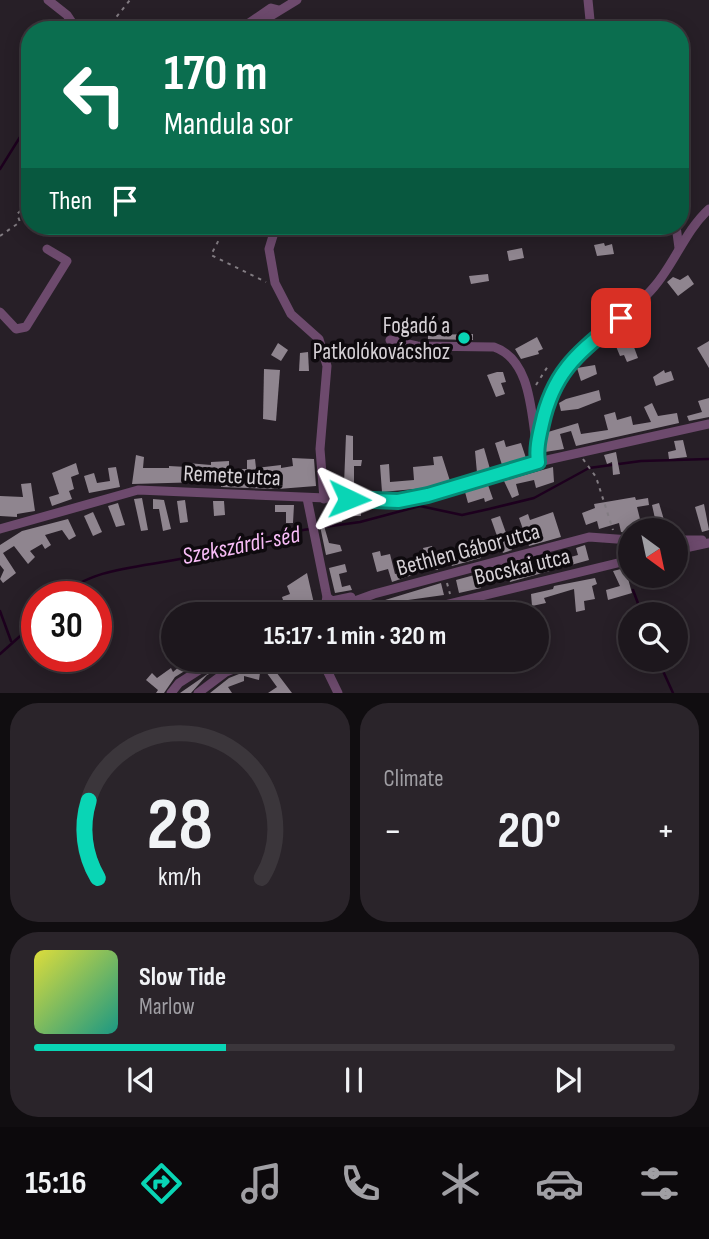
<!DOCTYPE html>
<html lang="en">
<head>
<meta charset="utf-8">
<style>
  body { margin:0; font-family:"Sofia Sans Condensed",sans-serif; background:#2a242a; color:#f1f3f6; height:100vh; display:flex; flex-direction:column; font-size:26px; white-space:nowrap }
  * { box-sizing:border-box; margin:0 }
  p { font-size:23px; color:#a09fa4 }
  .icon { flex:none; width:38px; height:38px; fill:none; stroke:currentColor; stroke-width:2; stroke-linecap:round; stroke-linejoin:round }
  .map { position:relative; height:693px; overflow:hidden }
  .side { display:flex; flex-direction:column; gap:10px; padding:10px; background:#100d10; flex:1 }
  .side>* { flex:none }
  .top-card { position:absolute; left:21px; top:21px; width:668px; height:214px; border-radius:28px; box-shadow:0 4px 18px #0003,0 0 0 2px #3b363b; background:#0b6e4f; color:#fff; overflow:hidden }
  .needle { width:46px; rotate:147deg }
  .tools { position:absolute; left:618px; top:518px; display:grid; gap:14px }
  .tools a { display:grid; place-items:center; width:70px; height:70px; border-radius:50%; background:#1d171d; box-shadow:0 4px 18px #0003,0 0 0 2px #3b363b; font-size:35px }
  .speed { position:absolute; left:21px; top:581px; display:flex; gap:14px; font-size:35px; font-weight:700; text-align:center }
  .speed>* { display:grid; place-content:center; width:91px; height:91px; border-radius:50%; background:#1d171d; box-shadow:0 4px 18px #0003,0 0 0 2px #3b363b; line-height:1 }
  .speed .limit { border:10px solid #d22; background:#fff; color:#111 }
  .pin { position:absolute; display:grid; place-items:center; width:60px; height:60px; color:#fff; margin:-30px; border-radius:14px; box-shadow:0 4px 10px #0006 }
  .me { position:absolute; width:77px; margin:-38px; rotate:92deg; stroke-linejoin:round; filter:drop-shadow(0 0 5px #0008) }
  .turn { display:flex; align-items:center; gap:24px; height:147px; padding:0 28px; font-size:32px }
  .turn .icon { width:91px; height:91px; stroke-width:2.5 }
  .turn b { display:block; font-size:49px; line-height:60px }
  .then { display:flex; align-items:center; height:66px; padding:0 28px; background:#0003; gap:14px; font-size:26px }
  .big { font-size:52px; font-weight:700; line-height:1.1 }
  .side .tile { flex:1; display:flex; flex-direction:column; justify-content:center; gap:10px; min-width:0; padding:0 24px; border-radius:28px; background:#2a242a }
  .side .dial { align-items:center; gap:0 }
  .dial svg { height:182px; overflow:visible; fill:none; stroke:#3b363b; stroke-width:7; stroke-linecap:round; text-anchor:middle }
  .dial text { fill:#f1f3f6; stroke:none }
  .song { display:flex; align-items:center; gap:21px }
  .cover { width:84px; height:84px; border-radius:10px; background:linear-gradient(135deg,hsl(60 70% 55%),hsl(170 70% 35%)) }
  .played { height:7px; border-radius:4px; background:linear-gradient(90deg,#09d5b5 30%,#3b363b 30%) }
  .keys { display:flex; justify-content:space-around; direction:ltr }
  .heat { display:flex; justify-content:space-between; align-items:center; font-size:38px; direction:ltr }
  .side .tiles { flex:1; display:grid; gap:10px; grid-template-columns:1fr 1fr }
  .tile:last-child { grid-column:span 2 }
  .trip { position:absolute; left:161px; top:602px; width:388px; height:70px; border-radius:35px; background:#1d171d; box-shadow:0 4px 18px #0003,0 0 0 2px #3b363b; font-weight:700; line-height:70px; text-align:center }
  .menu { display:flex; height:112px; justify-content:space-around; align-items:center; background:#0c090c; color:#a09fa4 }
  .menu .icon { width:49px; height:49px }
  .menu .on { color:#09d5b5 }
  .menu b { font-size:32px; color:#f1f3f6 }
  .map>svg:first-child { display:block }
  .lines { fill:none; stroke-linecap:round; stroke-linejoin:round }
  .stream { stroke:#1d001e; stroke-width:2.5 }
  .building { fill:#8f858f }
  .path { stroke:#827c82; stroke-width:2; stroke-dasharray:3.5 5; stroke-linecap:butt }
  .street { stroke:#6d4a6d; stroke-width:9 }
  .route-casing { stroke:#068a76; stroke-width:18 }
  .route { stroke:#09d5b5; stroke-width:12 }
  .poi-dot { fill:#09d5b5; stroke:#0e0a0e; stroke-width:2.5 }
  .labels { text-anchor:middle; stroke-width:7; stroke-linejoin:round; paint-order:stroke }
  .poi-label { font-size:23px; fill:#d6d1d6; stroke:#0e0a0e; text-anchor:end }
  .street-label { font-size:23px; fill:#d6d1d6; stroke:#0e0a0e }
  .water-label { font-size:24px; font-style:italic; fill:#f8bcf7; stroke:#0e0a0e }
</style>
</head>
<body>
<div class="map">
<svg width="709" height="693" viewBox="0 0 709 693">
  <rect width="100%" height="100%" fill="#271f27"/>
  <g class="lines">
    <g class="stream">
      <polyline points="0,169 30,121"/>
      <polyline points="324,527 360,522 420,506 462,515 489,509 534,498 589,468 641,461 709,459"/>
      <polyline points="633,590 642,614"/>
      <path d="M61 597C91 566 149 567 189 557 230 548 269 535 310 529"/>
      <polyline points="0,611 11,641"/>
      <polyline points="0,654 37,621"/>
      <polyline points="658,660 673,693"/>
    </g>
  </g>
  <g class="building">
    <polygon points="604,243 605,246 612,244 614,254 597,256 594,245"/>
    <polygon points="522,248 524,258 509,261 507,251"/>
    <polygon points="488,274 489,281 471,284 469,276"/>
    <polygon points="688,275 694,284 678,296 667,282 673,277 680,280"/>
    <polygon points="473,334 473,340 428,339 428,335"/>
    <polygon points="537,337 543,349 538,351 539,354 521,359 515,349"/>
    <polygon points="631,339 638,358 627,362 624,355 620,356 615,344"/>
    <polygon points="709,341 709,368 697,348"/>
    <polygon points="278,343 288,350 281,361 271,355"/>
    <polygon points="308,352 309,371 299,371 300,353"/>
    <polygon points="595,365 597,374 581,381 577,368"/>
    <polygon points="264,369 280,370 276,421 263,419"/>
    <polygon points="664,370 665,373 671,371 674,380 656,386 653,377"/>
    <polygon points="497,372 503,372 506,382 501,383 505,394 496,397 487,375"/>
    <polygon points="599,390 601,400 578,409 561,411 559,403 566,399"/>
    <polygon points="709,398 709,417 689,421 687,416 702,412 698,401"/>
    <polygon points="652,403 658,416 677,413 679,423 576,446 571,431 560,434 564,449 545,452 548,432 578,423 581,434 608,430 604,415 615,412 617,420 631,416 633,425 651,422 644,407"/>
    <polygon points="346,435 353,436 353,460 362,460 361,466 354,466 354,492 340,492 340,484 344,484"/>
    <polygon points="504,440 506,447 521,443 526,458 502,465 495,443"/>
    <polygon points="683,440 687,457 669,459 668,452 676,450 674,441"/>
    <polygon points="484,448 490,469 477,473 475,451"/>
    <polygon points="616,452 620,474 613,475 612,462 607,464 604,455"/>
    <polygon points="136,455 144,457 143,468 169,468 169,466 187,467 187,463 211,465 211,462 229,461 229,469 247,469 247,460 255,459 256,468 281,465 281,468 293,466 292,458 314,459 316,486 278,489 221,487 221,484 204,482 132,484"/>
    <polygon points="442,456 450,481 425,488 382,492 380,465 389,464 390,482 414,480 413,467 434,465 433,457"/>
    <polygon points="76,463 79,474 71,477 74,489 69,491 72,499 52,506 49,497 59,494 52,473"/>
    <polygon points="116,467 120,487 89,493 84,476 94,473 97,483 110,481 108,468"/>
    <polygon points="553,467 554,482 536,488 534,480 516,484 519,495 512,498 504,481"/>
    <polygon points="31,483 35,511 17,514 17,517 0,516 0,496 23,497 21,484"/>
    <polygon points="488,485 493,499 485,502 484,498 468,503 465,492"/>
    <polygon points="635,497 636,500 648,498 649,505 637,507 642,527 656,523 652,505 659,503 667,530 630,530 629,533 621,532 619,523 599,529 597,521 586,525 582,513 595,508 594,504"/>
    <polygon points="142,498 148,530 141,531 134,499"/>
    <polygon points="153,499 164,500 171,529 163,531 159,509 153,509"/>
    <polygon points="185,500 188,522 180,523 177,501"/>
    <polygon points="213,501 224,501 225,515 214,516"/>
    <polygon points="118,503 125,525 116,527 108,506"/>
    <polygon points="704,504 709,530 702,532 695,507"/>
    <polygon points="275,505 294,505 293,523 286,523 286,512 275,512"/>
    <polygon points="327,506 361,507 361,516 342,516 342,522 327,523"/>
    <polygon points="93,512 102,532 93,536 84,516"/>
    <polygon points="553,512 561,537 529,546 519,518 528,514 530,520"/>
    <polygon points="500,516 512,550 503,553 491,519"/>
    <polygon points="68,519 76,536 69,540 62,530 45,535 51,545 45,549 42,544 30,551 35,557 28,564 14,546 3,553 16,573 3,583 0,579 4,570 0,565 0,545 22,531"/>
    <polygon points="322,519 329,543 340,545 342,551 326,555 320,526"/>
    <polygon points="476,542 481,558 452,566 448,560 437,563 438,570 430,569 392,582 388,569 377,572 372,553 380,551 381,556 390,554 395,574 409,571 406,561 425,556 423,548 432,546 435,558 457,551 458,556 470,552 468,544"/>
    <polygon points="585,545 589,560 510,582 508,575 505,575 503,568 565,551 567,558 578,555 576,548"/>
    <polygon points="345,564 347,572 339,574 342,587 350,585 352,590 335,593 329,568"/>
    <polygon points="625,568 632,593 608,600 606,590 620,586 613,571"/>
    <polygon points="489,571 491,578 479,582 481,588 459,593 456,580"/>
    <polygon points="307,573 315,608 304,611 306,614 275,614 286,609 282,597 290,594 287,586"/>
    <polygon points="595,578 597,584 592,586 595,599 584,601 585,610 576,612 574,589 544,598 546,603 532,606 531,594 553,589 554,586"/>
    <polygon points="441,583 444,595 408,600 357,614 339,614"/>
    <polygon points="515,600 519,614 502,614 499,604"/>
    <polygon points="187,660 202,660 175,677 164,693 156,693 158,690 146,680 152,673 157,678 171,668 173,672"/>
    <polygon points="222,660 238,660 207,675 191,693 180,693 219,666"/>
    <polygon points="265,660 267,660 292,693 268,693 277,687 261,665"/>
    <polygon points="295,660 308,660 311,670 299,674"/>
    <polygon points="249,670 260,673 259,680 244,676 244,681 228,687 232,693 210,693 229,678"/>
  </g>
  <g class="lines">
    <g class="path">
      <polyline points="106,30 130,0"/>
      <polyline points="226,226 211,255 266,282"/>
      <polyline points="0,236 20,222 17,214 30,203"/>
      <polyline points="536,385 548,366"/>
      <polyline points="583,459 596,477 613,530"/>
      <polyline points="447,583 450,594"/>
    </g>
    <g class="street">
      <polyline points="48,0 67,15 77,30"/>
      <polyline points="588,0 591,30"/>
      <polyline points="239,30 271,8 279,10"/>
      <polyline points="255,30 261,22 297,0"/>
      <polyline points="276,226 269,249 275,283 291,314 319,339 327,366 320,449 324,499"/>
      <polyline points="676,226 679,248"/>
      <polyline points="0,312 16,329 26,327 67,261 47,249"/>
      <path d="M390 340 417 346 494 347C530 359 531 410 536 442"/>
      <path d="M538 462C536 447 540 434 543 420 557 352 613 335 654 287 675 263 685 231 709 209"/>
      <polyline points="307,498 327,597 324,612"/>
      <polyline points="0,529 138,490 398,501 428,495 538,462 709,424"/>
      <polyline points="676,540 702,540"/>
      <polyline points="676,550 709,543"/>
      <polyline points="327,597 332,601 351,597"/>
      <polyline points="319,614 374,594 589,537 630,540"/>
      <polyline points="380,614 440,606 630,560"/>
      <polyline points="322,660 338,693"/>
      <polyline points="171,693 179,683 215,660"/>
      <polyline points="198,693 226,672 256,660"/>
    </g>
  </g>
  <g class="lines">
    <defs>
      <path id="route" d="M349 499 398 501 428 495 538 462C536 449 539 437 542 424 554 369 580 352 621 318"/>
    </defs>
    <use href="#route" class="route-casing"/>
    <use href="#route" class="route"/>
  </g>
  <circle class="poi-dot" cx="464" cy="338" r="7"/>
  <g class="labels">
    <g class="poi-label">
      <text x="450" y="333">Fogadó a<tspan x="450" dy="26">Patkolókovácshoz</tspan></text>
    </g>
    <g class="street-label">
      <text transform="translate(232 475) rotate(3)" y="8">Remete utca</text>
      <text transform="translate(468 549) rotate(-15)" y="8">Bethlen Gábor utca</text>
      <text transform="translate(522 566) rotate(-13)" y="8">Bocskai utca</text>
    </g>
    <g class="water-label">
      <text transform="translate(241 545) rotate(-11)" y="8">Szekszárdi-séd</text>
    </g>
  </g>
</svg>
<div class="tools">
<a><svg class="needle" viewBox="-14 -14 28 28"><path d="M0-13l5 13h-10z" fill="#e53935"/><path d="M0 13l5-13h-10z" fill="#a09fa4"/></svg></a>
<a><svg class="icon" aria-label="search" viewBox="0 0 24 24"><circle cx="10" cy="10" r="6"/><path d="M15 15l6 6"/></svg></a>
</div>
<div class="speed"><div class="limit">30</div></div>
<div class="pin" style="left:621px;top:318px;background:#d93025"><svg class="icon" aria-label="arrive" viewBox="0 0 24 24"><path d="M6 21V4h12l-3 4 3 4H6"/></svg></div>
<svg class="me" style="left:349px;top:499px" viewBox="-20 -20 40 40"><path d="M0-17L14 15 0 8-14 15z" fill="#09d5b5" stroke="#fff" stroke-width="4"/></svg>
<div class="trip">15:17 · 1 min · 320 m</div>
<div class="top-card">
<div class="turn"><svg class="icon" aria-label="left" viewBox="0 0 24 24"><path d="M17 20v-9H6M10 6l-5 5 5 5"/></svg><div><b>170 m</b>Mandula sor</div></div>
<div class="then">Then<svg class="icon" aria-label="arrive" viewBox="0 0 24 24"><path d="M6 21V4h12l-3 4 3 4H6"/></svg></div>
</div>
</div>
<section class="side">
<div class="tiles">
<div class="tile dial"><svg viewBox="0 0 100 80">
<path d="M14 69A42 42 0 1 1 86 69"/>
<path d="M14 69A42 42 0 0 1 10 35" stroke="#09d5b5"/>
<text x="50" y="56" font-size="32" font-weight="700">28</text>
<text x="50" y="72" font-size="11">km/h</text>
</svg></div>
<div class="tile"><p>Climate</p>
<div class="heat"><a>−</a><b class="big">20°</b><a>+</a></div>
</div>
<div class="tile">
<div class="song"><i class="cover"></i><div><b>Slow Tide</b><p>Marlow</p></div></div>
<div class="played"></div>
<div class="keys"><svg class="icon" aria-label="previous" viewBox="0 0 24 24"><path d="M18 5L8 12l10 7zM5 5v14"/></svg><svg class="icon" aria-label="pause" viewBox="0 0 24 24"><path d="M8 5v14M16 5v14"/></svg><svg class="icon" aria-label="next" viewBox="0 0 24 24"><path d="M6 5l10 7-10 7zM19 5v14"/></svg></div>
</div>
</div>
</section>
<nav class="menu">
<b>15:16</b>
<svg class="icon on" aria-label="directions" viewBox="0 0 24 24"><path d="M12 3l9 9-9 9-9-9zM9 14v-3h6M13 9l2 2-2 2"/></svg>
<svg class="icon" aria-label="music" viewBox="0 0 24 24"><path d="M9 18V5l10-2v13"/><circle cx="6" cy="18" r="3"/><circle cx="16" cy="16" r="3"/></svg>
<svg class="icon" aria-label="phone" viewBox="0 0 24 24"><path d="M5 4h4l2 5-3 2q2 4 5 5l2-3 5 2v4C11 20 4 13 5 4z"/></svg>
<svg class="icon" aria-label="climate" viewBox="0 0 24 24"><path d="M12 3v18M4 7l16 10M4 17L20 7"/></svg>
<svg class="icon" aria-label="car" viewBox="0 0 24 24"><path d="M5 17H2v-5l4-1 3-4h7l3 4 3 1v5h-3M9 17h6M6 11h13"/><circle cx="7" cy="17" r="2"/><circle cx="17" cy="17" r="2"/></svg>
<svg class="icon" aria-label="filters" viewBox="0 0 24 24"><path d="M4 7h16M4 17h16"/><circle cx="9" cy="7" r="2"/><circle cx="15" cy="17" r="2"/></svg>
</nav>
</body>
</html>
